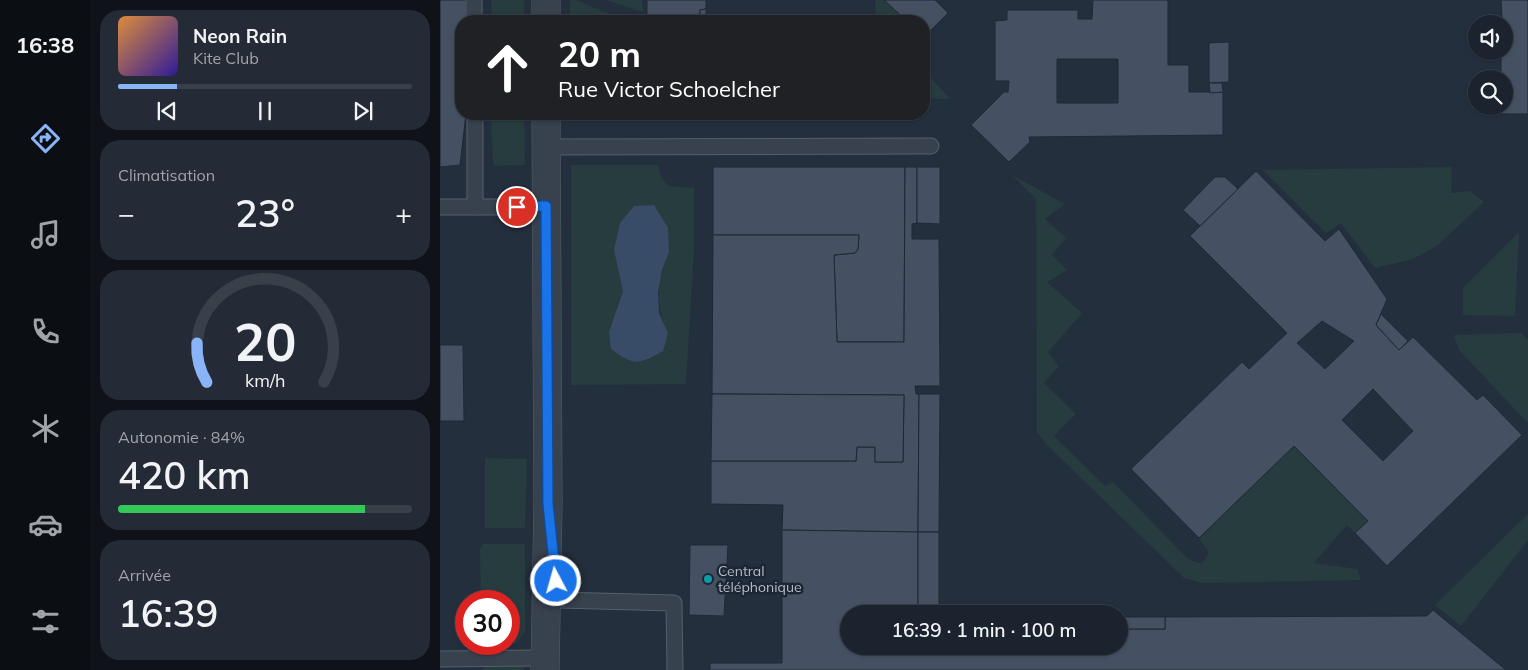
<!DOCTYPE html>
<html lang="fr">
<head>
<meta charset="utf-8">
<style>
  body { margin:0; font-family:Mulish,sans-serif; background:#242b36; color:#f1f3f6; height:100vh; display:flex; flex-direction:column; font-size:19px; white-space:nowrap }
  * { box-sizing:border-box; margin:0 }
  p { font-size:16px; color:#a0a4aa }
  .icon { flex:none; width:28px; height:28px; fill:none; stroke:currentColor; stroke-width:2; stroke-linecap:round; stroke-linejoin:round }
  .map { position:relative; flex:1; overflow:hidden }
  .sheet { display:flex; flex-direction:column; gap:10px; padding:10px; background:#0f1319; width:350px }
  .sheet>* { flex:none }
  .top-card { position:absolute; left:15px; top:15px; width:475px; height:105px; border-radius:20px; box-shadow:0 1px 4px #0004,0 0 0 1px #39404a; background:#202124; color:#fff; overflow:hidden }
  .tools { position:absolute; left:1028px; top:15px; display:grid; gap:10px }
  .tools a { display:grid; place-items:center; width:45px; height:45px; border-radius:50%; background:#1b232e; box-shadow:0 1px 4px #0004,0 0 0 1px #39404a; font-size:25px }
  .speed { position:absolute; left:15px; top:590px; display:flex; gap:10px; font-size:25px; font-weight:700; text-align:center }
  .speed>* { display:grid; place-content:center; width:65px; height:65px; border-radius:50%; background:#1b232e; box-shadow:0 1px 4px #0004,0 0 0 1px #39404a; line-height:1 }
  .speed .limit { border:8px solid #d22; background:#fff; color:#111 }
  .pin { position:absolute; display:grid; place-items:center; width:42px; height:42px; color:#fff; margin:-21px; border:2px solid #fff; border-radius:50%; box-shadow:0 1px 5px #0007 }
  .me { position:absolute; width:55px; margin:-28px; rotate:354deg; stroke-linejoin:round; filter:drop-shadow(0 0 4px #0008) }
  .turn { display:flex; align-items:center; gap:18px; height:105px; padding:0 20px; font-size:22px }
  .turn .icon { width:65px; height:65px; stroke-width:2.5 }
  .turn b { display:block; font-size:35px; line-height:42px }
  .big { font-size:38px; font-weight:600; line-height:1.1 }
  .sheet .card { flex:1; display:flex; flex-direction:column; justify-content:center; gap:8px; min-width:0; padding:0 18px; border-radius:20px; background:#242b36 }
  .sheet .dial { align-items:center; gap:0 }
  .dial svg { height:130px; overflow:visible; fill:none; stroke:#39404a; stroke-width:7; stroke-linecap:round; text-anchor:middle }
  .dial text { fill:#f1f3f6; stroke:none }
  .song { display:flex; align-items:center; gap:15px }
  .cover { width:60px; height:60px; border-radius:8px; background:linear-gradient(135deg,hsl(30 70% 55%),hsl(250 70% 35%)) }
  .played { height:5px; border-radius:2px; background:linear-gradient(90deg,#8ab4f8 20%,#39404a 20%) }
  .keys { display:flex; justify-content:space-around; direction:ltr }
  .heat { display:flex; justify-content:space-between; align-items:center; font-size:28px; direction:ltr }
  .charge { height:8px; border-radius:4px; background:linear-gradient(90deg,#34c759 84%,#39404a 0) }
  .trip { position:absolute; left:400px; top:605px; width:288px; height:50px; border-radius:25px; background:#1b232e; box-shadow:0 1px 4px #0004,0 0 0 1px #39404a; font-weight:600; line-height:50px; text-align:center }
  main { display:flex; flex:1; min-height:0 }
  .menu { display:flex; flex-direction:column; width:90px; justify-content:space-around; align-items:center; background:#0b0e12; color:#a0a4aa }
  .menu .icon { width:35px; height:35px }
  .menu .selected { color:#8ab4f8 }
  .menu b { font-size:22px; color:#f1f3f6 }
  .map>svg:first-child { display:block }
  .green { fill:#263c3f; fill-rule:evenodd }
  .water { fill:#394c67 }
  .building { fill:#455162; stroke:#1f2835; fill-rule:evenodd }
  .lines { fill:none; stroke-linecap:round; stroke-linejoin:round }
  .service-casing { stroke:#565f6c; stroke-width:17 }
  .minor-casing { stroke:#565f6c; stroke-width:29 }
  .service { stroke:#38414e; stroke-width:15 }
  .minor { stroke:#38414e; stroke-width:28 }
  .route-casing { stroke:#114b97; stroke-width:12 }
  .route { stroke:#1a73e8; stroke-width:9 }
  .culture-dot { fill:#0f9aa8; stroke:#1d2633; stroke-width:2 }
  .labels { text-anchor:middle; stroke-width:5; stroke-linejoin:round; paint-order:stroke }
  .poi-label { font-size:14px; fill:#b4bcc9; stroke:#1d2633; text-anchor:start }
</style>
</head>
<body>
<main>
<nav class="menu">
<b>16:38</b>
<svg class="icon selected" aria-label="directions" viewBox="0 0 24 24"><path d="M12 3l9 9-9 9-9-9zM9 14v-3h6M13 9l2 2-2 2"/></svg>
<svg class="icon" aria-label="music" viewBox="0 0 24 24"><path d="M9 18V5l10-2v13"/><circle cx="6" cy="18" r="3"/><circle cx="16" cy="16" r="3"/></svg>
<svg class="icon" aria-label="phone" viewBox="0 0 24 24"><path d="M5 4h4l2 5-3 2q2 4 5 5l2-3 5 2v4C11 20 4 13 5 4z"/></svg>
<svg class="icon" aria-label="climate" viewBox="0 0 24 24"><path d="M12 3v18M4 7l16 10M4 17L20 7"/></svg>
<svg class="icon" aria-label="car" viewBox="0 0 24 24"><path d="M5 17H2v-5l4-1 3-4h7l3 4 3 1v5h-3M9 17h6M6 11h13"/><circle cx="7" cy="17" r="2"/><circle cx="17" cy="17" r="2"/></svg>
<svg class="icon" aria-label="filters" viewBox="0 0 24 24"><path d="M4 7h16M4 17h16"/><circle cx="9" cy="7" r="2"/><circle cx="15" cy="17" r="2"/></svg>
</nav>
<section class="sheet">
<div class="card">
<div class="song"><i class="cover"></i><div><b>Neon Rain</b><p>Kite Club</p></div></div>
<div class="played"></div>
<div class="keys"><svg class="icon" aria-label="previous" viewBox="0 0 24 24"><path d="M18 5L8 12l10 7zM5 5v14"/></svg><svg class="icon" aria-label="pause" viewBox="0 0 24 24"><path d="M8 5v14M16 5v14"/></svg><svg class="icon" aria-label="next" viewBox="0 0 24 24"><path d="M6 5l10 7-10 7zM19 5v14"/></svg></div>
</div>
<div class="card"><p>Climatisation</p>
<div class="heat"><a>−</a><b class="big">23°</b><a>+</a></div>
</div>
<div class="card dial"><svg viewBox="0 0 100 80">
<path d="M14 69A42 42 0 1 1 86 69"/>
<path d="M14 69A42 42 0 0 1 8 45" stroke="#8ab4f8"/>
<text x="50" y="56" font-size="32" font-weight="700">20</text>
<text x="50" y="72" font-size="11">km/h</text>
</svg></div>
<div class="card"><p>Autonomie · 84%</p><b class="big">420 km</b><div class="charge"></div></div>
<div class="card"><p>Arrivée</p><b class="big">16:39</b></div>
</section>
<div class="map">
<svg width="1088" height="670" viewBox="0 0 1088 670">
  <rect width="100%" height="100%" fill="#242f3e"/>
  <g class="green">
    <polygon points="51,0 84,0 84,21 52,21"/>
    <polygon points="130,0 136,0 185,21 130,21"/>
    <polygon points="166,0 202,0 203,12"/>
    <polygon points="435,0 444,0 467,21 436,21"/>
    <polygon points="484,70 510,99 484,98"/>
    <polygon points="51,114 84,114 85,165 57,166 53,164"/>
    <path d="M131 165H218L220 175 228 186 254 188V248L246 384 131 385ZM229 252C216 283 215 303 228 334L176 309 183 291Z"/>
    <polygon points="1012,167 1011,193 1030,191 1044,202 998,245 973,259 935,268 901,223 886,233 823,170"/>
    <polygon points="572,175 625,204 605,219 626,238 612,255 627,270 607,282 642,313 608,352 619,366 604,383 636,414 614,436 665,486 673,482 748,559 762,564 769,553 759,538 854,446 928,521 915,533 907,525 874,563 917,569 921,580 763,583 744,578 606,444 597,432 596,199"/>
    <polygon points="1079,232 1075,316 1023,315 1023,288"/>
    <polygon points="1081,333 1088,340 1088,423 1019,350 1014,335"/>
    <polygon points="45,458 87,459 85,528 45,528"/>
    <polygon points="1088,514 1088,540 1021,626 995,605"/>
    <polygon points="43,544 85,544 85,631 76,644 59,644 69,644 69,601 41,601 40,549"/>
    <polygon points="43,666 84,667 84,670 43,670"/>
  </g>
  <path class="water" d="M214 205 228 228 229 252 222 270 218 292 219 313 228 333 223 351C198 365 194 366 171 349L169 332 183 291 174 250 180 223 194 206Z"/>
  <g class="building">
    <polygon points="0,0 26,0 26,21 21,21 21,114 26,114 20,165 0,167"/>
    <polygon points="207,0 266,0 266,9 260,10 260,21 207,21"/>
    <polygon points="444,0 495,0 508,13 488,33 484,29 484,21 467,21"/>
    <path d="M653 0H728V65H749V92H783V135L589 137 590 142 569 162 531 125 564 92H568L569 81H555V21L567 20V10H638V19H652ZM617 59H678V103H617Z"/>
    <polygon points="1061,0 1088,0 1088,114 1061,114 1061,106 1064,106 1064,79 1061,79 1061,51 1064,51"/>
    <polygon points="266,9 266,21 260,21 260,10"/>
    <polygon points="789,42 789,82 769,83 769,43"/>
    <polygon points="769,83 782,83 783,92 770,93"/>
    <polygon points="273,167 465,167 464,342 397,342 394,255 415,253 418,249 419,235 273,235"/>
    <polygon points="465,167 477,167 477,223 472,224 472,239 499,239 500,386 475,386 476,394 479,394 478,532 342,530 343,505 271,504 271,461 416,461 417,447 435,447 435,462 463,462 464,395 272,394 273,235 419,235 418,249 415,253 394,255 397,342 464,342"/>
    <polygon points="477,167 500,167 500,224 477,223"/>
    <path d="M816 171 885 241 899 229 947 299 936 325 959 350 973 337 1037 400 1043 395 1082 435 947 566 915 533 928 521 854 446 759 538 691 469 802 362 809 369 847 333 750 236ZM882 321 914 341 885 369 857 343ZM933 389 973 431 943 461 902 420Z"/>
    <polygon points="775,177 785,177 798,189 760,226 743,210"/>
    <polygon points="941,314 968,341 959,350 936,325"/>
    <polygon points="0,345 23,345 24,421 0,421"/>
    <polygon points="272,394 464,395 463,462 435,462 435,447 417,447 416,461 271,461"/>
    <polygon points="479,394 500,394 499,532 478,532"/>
    <polygon points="342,530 478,532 478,614 409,614 409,646 679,646 679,629 725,629 725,617 987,616 993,610 1066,670 270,670 270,663 342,663"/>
    <rect x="478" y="532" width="21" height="82"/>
    <polygon points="250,545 288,545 284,616 249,615"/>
    <rect x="679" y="617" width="46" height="12"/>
  </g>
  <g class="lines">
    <defs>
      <g id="service">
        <polyline points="34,0 34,21"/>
        <polyline points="35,114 35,207"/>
        <polyline points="106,147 491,146"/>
        <polyline points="0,207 106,207"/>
        <polyline points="118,600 234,603 235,670"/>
        <polyline points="0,659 106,658"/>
      </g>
      <g id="minor">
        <polyline points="106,21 106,0"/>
        <polyline points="105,670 108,504 106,114"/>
      </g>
    </defs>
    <use href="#service" class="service-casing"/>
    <use href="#minor" class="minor-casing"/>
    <use href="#service" class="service"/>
    <use href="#minor" class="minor"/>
  </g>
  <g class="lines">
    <defs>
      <polyline id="route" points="77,207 106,206 108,504 116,581"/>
    </defs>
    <use href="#route" class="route-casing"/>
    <use href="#route" class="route"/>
  </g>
  <circle class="culture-dot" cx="268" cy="579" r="5"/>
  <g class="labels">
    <g class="poi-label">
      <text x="278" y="576">Central<tspan x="278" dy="16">téléphonique</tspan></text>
    </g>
  </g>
</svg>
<div class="tools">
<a><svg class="icon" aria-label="sound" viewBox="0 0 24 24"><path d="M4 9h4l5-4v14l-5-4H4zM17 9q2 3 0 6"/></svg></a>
<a><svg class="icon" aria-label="search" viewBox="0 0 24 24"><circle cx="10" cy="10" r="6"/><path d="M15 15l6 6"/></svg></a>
</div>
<div class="speed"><div class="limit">30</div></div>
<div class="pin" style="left:77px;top:207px;background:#d93025"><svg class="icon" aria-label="arrive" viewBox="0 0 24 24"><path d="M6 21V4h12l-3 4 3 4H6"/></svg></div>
<svg class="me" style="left:116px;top:581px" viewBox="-20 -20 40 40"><circle r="17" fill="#1a73e8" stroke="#fff" stroke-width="3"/><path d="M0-11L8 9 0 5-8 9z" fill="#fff"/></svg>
<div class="trip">16:39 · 1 min · 100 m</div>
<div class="top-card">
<div class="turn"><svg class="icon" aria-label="ahead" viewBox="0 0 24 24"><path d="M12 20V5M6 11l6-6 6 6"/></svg><div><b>20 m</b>Rue Victor Schoelcher</div></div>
</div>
</div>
</main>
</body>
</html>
